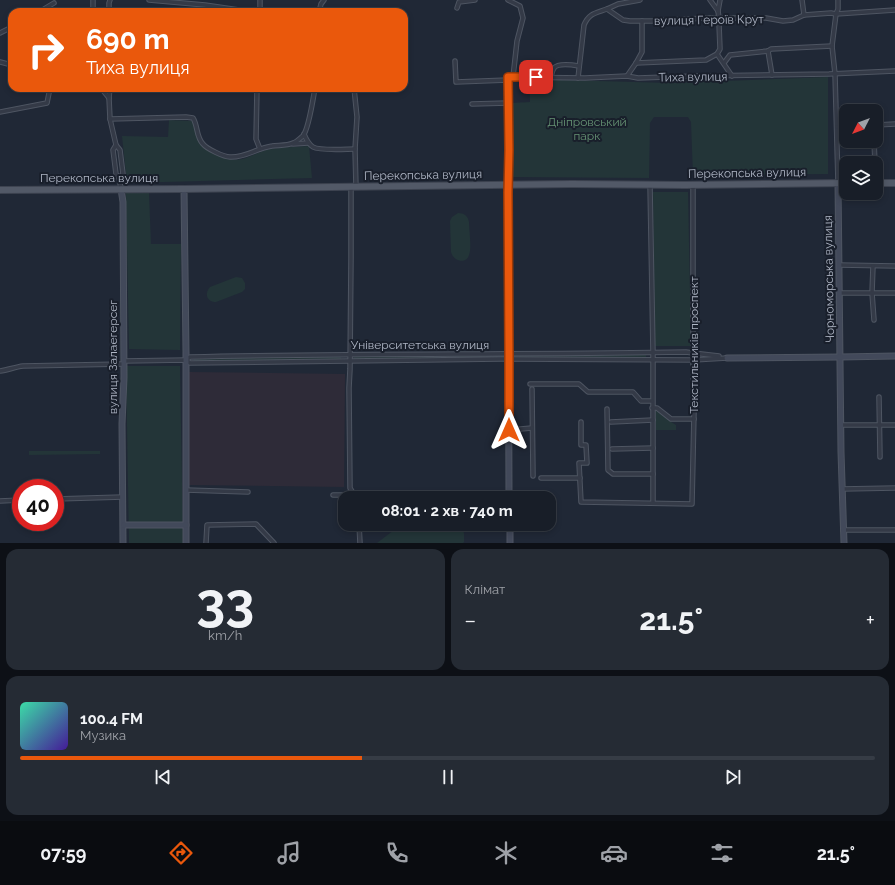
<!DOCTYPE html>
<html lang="uk">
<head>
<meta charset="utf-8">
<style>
  body { margin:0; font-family:Raleway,sans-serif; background:#252b34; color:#f1f3f6; height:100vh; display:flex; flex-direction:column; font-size:15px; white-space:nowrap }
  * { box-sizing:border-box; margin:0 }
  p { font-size:13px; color:#9fa2a8 }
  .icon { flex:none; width:22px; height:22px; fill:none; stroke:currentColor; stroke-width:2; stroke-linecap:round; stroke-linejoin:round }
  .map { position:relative; height:543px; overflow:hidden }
  .drawer { display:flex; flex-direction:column; gap:6px; padding:6px; background:#0d1016; flex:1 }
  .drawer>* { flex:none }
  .guide { position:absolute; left:8px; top:8px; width:400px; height:84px; border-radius:12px; box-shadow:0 2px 6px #0003,0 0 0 1px #363c45; background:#ea580c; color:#fff; overflow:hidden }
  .needle { width:26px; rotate:228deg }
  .controls { position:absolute; left:839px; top:104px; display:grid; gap:8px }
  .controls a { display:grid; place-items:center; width:44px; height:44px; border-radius:8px; background:#181e28; box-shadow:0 2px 6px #0003,0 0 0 1px #363c45; font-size:20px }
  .speed { position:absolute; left:12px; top:479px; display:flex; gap:8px; font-size:20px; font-weight:700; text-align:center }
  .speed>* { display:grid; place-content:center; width:52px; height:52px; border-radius:50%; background:#181e28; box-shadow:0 2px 6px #0003,0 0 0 1px #363c45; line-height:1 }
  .speed .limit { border:6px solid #d22; background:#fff; color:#111 }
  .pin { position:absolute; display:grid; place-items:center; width:34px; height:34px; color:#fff; margin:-17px; border-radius:8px; box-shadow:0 2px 6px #0006 }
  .me { position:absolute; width:44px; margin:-22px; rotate:0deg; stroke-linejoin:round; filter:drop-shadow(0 0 3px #0008) }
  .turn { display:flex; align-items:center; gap:14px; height:84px; padding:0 12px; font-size:18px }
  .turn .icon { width:52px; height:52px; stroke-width:2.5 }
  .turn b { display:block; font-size:28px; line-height:34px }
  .big { font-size:30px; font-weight:700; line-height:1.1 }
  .drawer .tile { flex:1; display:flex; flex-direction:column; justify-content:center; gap:6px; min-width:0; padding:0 14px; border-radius:12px; background:#252b34 }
  .drawer .dial { align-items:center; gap:0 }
  .dial b { font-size:52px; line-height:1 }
  .song { display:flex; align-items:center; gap:12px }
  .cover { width:48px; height:48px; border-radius:6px; background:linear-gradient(135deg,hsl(160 70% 55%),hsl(260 70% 35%)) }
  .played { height:4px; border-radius:2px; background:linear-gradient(90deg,#ea580c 40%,#363c45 40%) }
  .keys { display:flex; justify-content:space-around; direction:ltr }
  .heat { display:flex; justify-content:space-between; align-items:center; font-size:22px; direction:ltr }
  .drawer .tiles { flex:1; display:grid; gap:6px; grid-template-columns:1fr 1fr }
  .tile:last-child { grid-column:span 2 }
  .trip { position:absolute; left:338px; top:491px; width:218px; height:40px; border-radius:12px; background:#181e28; box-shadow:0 2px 6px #0003,0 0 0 1px #363c45; font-weight:700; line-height:40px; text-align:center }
  .dock { display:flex; height:64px; justify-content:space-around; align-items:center; background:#0a0c10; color:#9fa2a8 }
  .dock .icon { width:28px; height:28px }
  .dock .selected { color:#ea580c }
  .dock b { font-size:18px; color:#f1f3f6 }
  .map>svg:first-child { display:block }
  .medical { fill:#2e2b38 }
  .green { fill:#233538 }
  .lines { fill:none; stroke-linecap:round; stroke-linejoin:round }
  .street-casing { stroke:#4e5562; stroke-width:5.5 }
  .secondary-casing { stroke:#4e5562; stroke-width:7 }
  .primary-casing { stroke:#3d4350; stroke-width:8 }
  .street { stroke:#343a47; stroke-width:3.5 }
  .secondary { stroke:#42495a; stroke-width:5 }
  .primary { stroke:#525967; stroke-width:6 }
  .route-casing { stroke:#983908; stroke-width:10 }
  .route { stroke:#ea580c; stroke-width:7 }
  .labels { text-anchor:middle; stroke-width:4; stroke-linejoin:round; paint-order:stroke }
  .street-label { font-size:12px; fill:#aeb5c4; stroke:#191f2b }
  .park-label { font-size:12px; fill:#669374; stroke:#191f2b }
</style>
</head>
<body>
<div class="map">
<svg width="895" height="543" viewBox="0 0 895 543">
  <rect width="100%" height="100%" fill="#202836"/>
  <polygon class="medical" points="189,372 345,374 344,487 188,485"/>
  <g class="green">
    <polygon points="828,77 828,174 693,175 691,122 688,117 654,117 650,123 649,178 513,177 511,103 530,102 529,79 669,83"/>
    <path d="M169 120 193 121 200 144C213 153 229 164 246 158 252 156 259 152 266 150 280 147 295 147 309 146L312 178 127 183 122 136 168 137Z"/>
    <polygon points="653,192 688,192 691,346 655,346"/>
    <polygon points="126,193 149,193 151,244 181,244 180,350 129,349"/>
    <path d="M458 213C464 213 468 216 469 222 469 230 472 248 469 255 466 265 453 261 451 252L450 221 452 217Z"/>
    <path d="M236 277 242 278 245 283V289L242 292 216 302C207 302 204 294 210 287Z"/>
    <polygon points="519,355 646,355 646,357 519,358"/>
    <polygon points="498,356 498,358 354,359 354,357"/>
    <polygon points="341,357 341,360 194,361 194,358"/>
    <polygon points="126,366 180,366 183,543 129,543"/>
    <polygon points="655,410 658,410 671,422 676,425 676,430 656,430"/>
    <polygon points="29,451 100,451 100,454 29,455"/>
    <polygon points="402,524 462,524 464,534 464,542 463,543 377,543"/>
  </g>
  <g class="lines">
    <defs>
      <g id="street">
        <polyline points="93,0 93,12"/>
        <polyline points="149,0 205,5 253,12"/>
        <polyline points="260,0 260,12"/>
        <polyline points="508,0 520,6 523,18 517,41 513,77"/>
        <polyline points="710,0 718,11 719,18 719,24 720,49 717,54 732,76"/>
        <polyline points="802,0 804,15"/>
        <polyline points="838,0 838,9 836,14 832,46 835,74 838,183"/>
        <polyline points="457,8 459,2 475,0"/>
        <polyline points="607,9 618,4 640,0"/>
        <polyline points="718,11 720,0"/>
        <polyline points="39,12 54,3"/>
        <polyline points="109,12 109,3 110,0"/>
        <polyline points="319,12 321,4 324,0"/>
        <polyline points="0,33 12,27"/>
        <polyline points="768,51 772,75"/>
        <polyline points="455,61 456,82 508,80"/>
        <polyline points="0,62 12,65"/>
        <polyline points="636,63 706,60 717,54"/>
        <polyline points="724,63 730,55 768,51 771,49 832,46"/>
        <polyline points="627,76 636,63 642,52 642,21"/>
        <path d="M551 77C552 74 552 71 554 68 558 63 573 65 579 66"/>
        <path d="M578 78 584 25C589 13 596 13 607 9L623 20 630 21H652L706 18H766L783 21 793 20 804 15 831 13 836 14 895 10"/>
        <polyline points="101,88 109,98"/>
        <polyline points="110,88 109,98 110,119 116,145 120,150 123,174 119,178"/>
        <polyline points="257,88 256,139 260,149"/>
        <polyline points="354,88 357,117 355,149 356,187"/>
        <polyline points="472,104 508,103"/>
        <polyline points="0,112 47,103 50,88"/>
        <path d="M110 119 186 117 193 118C198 126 196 137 203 144 207 149 224 157 230 157 245 158 257 148 272 146 278 145 287 146 293 143 297 142 300 138 303 136 309 128 313 99 315 88"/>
        <polyline points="876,125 895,124"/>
        <polyline points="837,127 846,126"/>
        <path d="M304 134C306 139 308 144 313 147 320 151 346 149 355 149"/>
        <polyline points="874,141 875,163"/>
        <polyline points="293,144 308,143"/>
        <polyline points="116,145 113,150 116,174 119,178 121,189"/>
        <polyline points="508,185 508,77 585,78 627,76 638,78 696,76 829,74 895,71"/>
        <polyline points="650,185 653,353 653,503"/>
        <polyline points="351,187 351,258 350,369 349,388 350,488 356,498"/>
        <polyline points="839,265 895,266"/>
        <polyline points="873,266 872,293 874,320"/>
        <polyline points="840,293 895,293"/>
        <path d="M186 360 190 357C355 353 520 355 686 352L693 353 719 356"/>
        <polyline points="124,361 186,360 190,363 501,359 693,360 727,358"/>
        <path d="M0 371C8 370 15 367 23 366L124 364"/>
        <polyline points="530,384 579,384 588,392 633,392 641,401 652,401"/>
        <polyline points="532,389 533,476"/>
        <polyline points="879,397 880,457"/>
        <polyline points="652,408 657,408 671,419 694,419"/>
        <polyline points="607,409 608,470 613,474 653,474"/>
        <polyline points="581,422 581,445 586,445 587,463 579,463 581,502 692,504 694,413 693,375 693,185"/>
        <polyline points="611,422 653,420"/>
        <polyline points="841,425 895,425"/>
        <polyline points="509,430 532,428"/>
        <polyline points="612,449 653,448"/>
        <polyline points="541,478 580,478"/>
        <polyline points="842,489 895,488"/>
        <polyline points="186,490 248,492"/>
        <polyline points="333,495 354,495"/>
        <polyline points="55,499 123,497"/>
        <polyline points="0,501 21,500"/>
        <polyline points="359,524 360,543"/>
        <polyline points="843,530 895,530"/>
        <polyline points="206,543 207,525 256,524 274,543"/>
      </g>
      <g id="secondary">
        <polyline points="838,183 841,452 844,543"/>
        <polyline points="508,185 508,192 509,498"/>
        <polyline points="121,189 123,202 124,377 122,424 123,543"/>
        <polyline points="184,189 186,352 186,543"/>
        <polyline points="727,358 840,357 895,356"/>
        <polyline points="510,524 510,543"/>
        <polyline points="124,525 186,525"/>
      </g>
      <g id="primary">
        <polyline points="876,183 895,183"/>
        <polyline points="0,190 184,189 572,184 685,185 846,183"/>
      </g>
    </defs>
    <use href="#street" class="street-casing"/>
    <use href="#secondary" class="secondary-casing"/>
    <use href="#primary" class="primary-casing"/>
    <use href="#street" class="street"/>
    <use href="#secondary" class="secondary"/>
    <use href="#primary" class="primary"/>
  </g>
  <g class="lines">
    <defs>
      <polyline id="route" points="509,430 509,354 508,192 509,150 508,77 536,77"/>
    </defs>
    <use href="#route" class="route-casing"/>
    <use href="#route" class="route"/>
  </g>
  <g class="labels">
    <g class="street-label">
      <text transform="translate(709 20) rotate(-1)" y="4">вулиця Героїв Крут</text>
      <text transform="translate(693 77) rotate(-1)" y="4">Тиха вулиця</text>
      <text transform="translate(747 173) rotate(-1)" y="4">Перекопська вулиця</text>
      <text transform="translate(423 175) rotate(-1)" y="4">Перекопська вулиця</text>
      <text x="99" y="182">Перекопська вулиця</text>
      <text transform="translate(829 279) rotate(-91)" y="4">Чорноморська вулиця</text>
      <text x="420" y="349">Університетська вулиця</text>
      <text transform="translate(694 345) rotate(-90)" y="4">Текстильників проспект</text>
      <text transform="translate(113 357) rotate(-90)" y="4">вулиця Залаегерсег</text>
    </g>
    <g class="park-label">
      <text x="587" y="126">Дніпровський<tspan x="587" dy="14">парк</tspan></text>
    </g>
  </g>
</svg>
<div class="controls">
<a><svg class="needle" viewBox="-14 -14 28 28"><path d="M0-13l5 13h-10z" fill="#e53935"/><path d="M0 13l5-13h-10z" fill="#9fa2a8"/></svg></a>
<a><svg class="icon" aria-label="layers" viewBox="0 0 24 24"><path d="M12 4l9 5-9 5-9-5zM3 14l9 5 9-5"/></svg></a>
</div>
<div class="speed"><div class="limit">40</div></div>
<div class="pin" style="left:536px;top:77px;background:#d93025"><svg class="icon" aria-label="arrive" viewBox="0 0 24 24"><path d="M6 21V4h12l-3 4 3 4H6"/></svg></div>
<svg class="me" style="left:509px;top:430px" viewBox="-20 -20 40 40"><path d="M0-17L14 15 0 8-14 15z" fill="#ea580c" stroke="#fff" stroke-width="4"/></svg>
<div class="trip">08:01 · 2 хв · 740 m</div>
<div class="guide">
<div class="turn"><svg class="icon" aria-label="right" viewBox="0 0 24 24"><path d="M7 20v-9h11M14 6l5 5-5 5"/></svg><div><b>690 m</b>Тиха вулиця</div></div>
</div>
</div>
<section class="drawer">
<div class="tiles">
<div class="tile dial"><b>33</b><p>km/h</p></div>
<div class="tile"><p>Клімат</p>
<div class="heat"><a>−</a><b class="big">21.5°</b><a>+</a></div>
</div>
<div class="tile">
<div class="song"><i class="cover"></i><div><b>100.4 FM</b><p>Музика</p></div></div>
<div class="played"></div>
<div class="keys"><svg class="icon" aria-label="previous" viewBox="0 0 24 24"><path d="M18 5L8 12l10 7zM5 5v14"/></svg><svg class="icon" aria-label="pause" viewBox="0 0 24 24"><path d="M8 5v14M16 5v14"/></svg><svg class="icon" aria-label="next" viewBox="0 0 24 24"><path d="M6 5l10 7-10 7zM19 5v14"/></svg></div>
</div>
</div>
</section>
<nav class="dock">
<b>07:59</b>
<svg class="icon selected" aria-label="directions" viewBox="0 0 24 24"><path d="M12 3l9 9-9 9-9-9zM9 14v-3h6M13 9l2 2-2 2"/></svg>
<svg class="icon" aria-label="music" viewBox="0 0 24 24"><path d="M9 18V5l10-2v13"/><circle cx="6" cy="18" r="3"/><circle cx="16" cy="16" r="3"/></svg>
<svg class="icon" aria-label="phone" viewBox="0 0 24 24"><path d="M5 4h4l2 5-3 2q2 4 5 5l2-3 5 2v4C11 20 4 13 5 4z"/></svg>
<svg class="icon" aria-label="climate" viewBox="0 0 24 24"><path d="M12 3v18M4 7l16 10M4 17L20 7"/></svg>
<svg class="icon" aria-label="car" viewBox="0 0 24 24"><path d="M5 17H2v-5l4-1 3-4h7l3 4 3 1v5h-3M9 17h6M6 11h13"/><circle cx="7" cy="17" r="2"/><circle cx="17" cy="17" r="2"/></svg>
<svg class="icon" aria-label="filters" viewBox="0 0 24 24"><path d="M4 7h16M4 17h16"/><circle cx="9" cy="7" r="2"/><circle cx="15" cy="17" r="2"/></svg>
<b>21.5°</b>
</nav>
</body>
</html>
